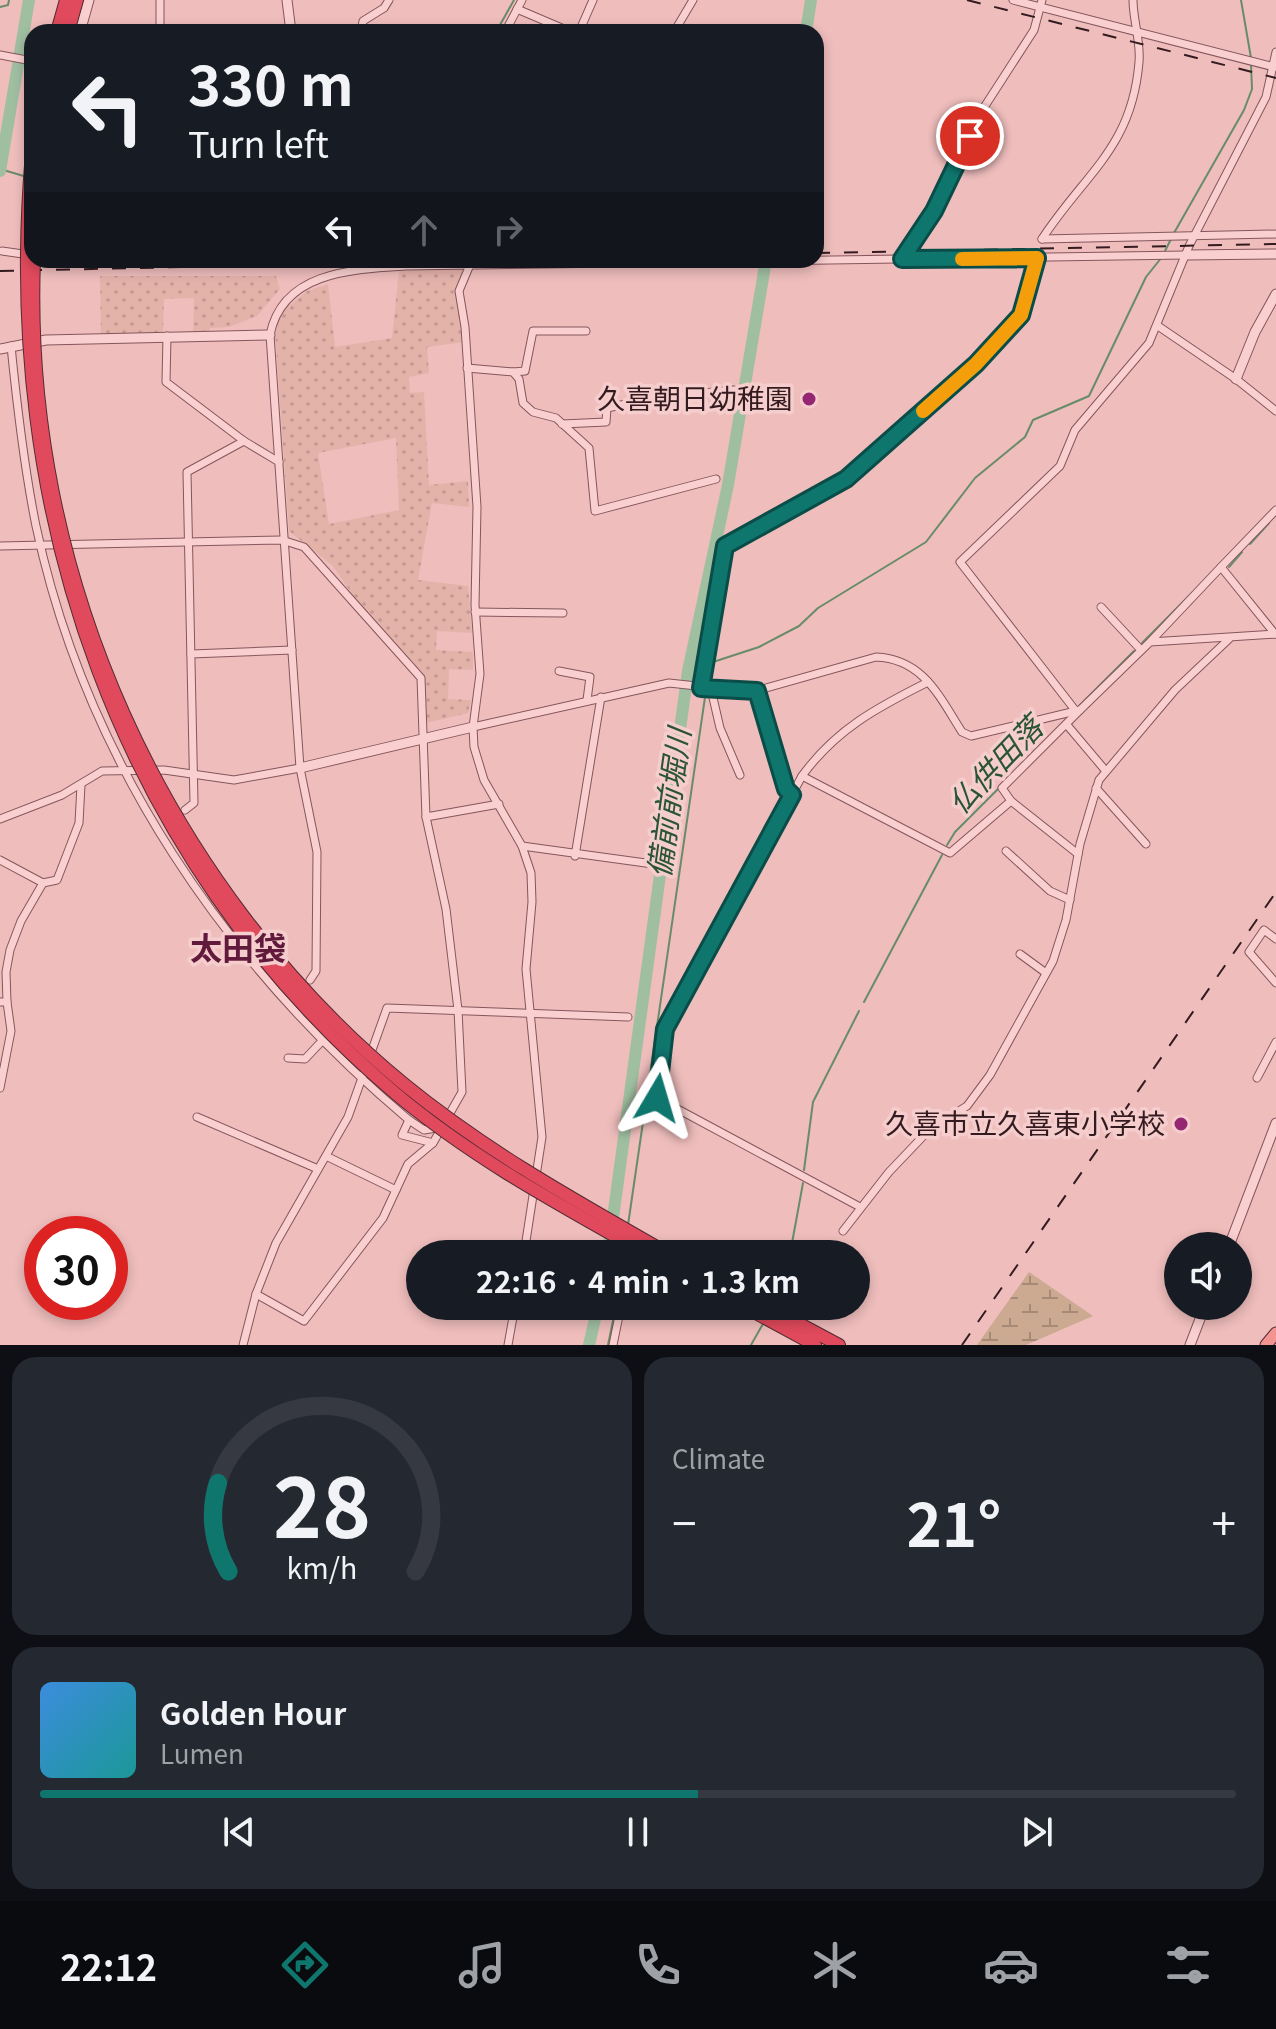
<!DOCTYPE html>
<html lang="en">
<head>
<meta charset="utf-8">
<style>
  body { margin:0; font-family:Georgia,"Noto Sans JP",serif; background:#242831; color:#f1f3f6; height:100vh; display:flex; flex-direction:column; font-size:30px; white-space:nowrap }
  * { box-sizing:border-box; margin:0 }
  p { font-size:26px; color:#9ea1a6 }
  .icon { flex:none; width:44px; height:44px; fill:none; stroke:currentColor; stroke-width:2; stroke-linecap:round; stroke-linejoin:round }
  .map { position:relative; height:1345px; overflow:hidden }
  .details { display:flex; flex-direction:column; gap:12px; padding:12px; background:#0d0f14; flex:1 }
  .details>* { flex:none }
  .hud { position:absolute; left:24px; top:24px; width:800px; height:244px; border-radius:24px; box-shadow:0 4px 12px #0003; background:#171b24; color:#f1f3f6; overflow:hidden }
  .tools { position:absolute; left:1164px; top:1232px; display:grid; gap:16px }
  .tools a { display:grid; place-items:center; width:88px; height:88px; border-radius:50%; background:#171b24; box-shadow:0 4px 12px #0003; font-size:40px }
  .speed { position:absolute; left:24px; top:1216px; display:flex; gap:16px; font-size:40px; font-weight:700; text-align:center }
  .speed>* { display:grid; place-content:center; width:104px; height:104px; border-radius:50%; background:#171b24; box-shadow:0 4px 12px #0003; line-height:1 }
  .speed .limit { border:12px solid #d22; background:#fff; color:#111 }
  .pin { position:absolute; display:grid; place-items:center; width:68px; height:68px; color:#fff; margin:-34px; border:4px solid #fff; border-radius:50%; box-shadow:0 2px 8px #0007 }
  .me { position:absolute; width:88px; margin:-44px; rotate:7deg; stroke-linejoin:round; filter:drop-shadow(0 0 6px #0008) }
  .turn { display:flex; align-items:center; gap:28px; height:168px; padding:0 32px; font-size:36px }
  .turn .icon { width:104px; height:104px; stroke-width:2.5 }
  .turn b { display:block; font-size:56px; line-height:68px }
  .lanes { display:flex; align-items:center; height:76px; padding:0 32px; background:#0003; justify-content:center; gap:40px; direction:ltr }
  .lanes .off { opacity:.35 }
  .big { font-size:60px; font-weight:700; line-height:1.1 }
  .details .widget { flex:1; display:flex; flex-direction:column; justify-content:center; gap:12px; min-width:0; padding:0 28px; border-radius:24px; background:#242831 }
  .details .dial { align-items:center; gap:0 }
  .dial svg { height:208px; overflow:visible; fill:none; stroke:#363941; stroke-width:7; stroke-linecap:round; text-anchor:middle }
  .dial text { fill:#f1f3f6; stroke:none }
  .song { display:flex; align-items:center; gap:24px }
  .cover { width:96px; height:96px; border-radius:12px; background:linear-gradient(135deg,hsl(210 70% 55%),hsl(180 70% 35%)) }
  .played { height:8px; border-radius:4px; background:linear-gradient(90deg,#0f766e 55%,#363941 55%) }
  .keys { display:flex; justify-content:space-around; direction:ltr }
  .heat { display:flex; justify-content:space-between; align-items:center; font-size:44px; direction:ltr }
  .details .tiles { flex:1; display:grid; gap:12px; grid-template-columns:1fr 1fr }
  .widget:last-child { grid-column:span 2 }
  .trip { position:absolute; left:406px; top:1240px; width:464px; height:80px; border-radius:40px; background:#171b24; box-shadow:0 4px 12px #0003; font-weight:700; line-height:80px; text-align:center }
  .dock { display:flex; height:128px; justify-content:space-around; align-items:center; background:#090b0e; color:#9ea1a6 }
  .dock .icon { width:56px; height:56px }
  .dock .active { color:#0f766e }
  .dock b { font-size:36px; color:#f1f3f6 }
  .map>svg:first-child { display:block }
  .farmland { fill:url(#farmland-dots); fill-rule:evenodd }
  .wetland { fill:url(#wetland-marsh) }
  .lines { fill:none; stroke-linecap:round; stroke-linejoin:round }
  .stream { stroke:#688c6b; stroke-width:2 }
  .river { stroke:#a0bfa1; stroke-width:12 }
  .minor-casing { stroke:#85565d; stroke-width:9 }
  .tertiary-casing { stroke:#85565d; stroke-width:11 }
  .primary-casing { stroke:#522b33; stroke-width:13 }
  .motorway-casing { stroke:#522b33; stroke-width:14 }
  .minor { stroke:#f9d0cf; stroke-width:7 }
  .tertiary { stroke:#f9d0cf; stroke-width:9 }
  .primary { stroke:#f39392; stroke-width:11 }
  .motorway { stroke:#e04a5c; stroke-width:12 }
  .rail { stroke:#341b20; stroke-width:2; stroke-dasharray:14 14; stroke-linecap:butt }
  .motorway-bridge-casing { stroke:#522b33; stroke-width:14; stroke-linecap:butt }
  .motorway-bridge { stroke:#e04a5c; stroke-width:12 }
  .route-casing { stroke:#0a4d48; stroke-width:20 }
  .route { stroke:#0f766e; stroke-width:14 }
  .slow { stroke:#f59e0b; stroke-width:14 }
  .poi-dot { fill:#942672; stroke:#f5cdcc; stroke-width:3 }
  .labels { text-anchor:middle; stroke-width:7; stroke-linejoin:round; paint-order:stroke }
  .poi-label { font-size:28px; fill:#341b20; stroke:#f5cdcc; text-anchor:end }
  .water-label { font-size:30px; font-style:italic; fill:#2a5435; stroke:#f5cdcc }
  .quarter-label { font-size:32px; font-weight:bold; fill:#611a3c; stroke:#f5cdcc }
</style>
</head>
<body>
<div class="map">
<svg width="1276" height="1345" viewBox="0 0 1276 1345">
  <defs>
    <pattern id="farmland-dots" width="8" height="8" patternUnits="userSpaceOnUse" patternTransform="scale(2)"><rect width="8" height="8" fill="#e3b3aa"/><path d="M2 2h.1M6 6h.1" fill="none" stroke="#c39992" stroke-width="1.8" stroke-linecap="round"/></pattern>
    <pattern id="wetland-marsh" width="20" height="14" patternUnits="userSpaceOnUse" patternTransform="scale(2)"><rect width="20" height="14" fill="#cbaa91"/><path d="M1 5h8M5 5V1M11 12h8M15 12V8" fill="none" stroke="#a68a76"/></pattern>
  </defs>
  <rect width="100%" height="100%" fill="#eebdbc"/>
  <g class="farmland">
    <path d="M464 267 456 289 464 342 427 347 429 373 409 377 410 393 424 392 429 485 468 481 469 507 432 503 418 580 468 586 472 633 437 631 436 650 473 652V670L449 669 448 699 471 700 468 713 426 723 423 673 360 606 333 566 289 531 275 333 278 315 307 291 328 284 335 347 392 338 399 271ZM396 438 399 510 329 524 318 453Z"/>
    <polygon points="100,276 276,276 280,289 257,316 229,327 210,328 209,332 193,333 194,298 164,299 163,333 101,335"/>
  </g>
  <polygon class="wetland" points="1029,1272 1093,1316 1026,1345 977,1345"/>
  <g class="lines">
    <g class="stream">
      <polyline points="1241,0 1251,58"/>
      <polyline points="0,7 8,5 9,0"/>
      <polyline points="496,32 514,0"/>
      <polyline points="0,169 27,177"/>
      <polyline points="1174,233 1244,110 1252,89 1251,64"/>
      <polyline points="1165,251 1171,239"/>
      <polyline points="1250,544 1269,523"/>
      <polyline points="1229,567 1242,552"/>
      <polyline points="1142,643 1193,592"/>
      <polyline points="1079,706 1134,651"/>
      <polyline points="947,845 955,832 999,788"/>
      <polyline points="864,1002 942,855"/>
      <polyline points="804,1170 813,1102 859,1011"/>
      <polyline points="628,1225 710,663 759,647 799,626 818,608 926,542 975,478 1025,437 1033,420 1089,396 1146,277 1162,257"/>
      <polyline points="624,1254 625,1247"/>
      <polyline points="790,1254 803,1183"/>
      <polyline points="608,1345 616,1306"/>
      <polyline points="751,1345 764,1322"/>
    </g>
    <g class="river">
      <polyline points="806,32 811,0"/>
      <polyline points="0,171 29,0"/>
      <polyline points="608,1254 688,671 728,485 766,260"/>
      <polyline points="589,1345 598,1306"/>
    </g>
    <defs>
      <g id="minor">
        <polyline points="160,0 160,32"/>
        <polyline points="1013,0 1274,67"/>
        <polyline points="517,9 571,32"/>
        <polyline points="361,32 363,21 384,8 389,0"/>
        <polyline points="505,32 522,0"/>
        <polyline points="579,32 593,0"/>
        <polyline points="674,32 693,0"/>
        <polyline points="0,55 32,61"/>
        <path d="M1042 239C1085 173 1132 148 1139 62 1141 42 1133 20 1133 0"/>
        <polyline points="1042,239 1276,234"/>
        <polyline points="2,251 30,255"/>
        <polyline points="902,259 946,190 983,109 1034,30 1042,0"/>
        <polyline points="472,260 459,291 465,327 477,507 475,605 480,674 473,727 474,747 484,780 522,846 531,873 532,902 526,969 542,1137 524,1254"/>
        <polyline points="1158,326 1236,379 1276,411"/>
        <polyline points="167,336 166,382 244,441 279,462"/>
        <path d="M11 346C17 406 24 467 36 526 86 762 227 967 409 1120"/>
        <polyline points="467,368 513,372 519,379 523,403 533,412 556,418 589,448 595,511 716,479"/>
        <polyline points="513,372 525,371 533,331 586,331"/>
        <polyline points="562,424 606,422 607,408 654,398 734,390"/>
        <polyline points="0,546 282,540 304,547 421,678 426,817 499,804"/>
        <polyline points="1101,607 1141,650"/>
        <polyline points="475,612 563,613"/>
        <polyline points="1275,634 1221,567 1276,510"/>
        <polyline points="1151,641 1221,567"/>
        <polyline points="191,654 292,650"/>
        <polyline points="559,671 590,677 587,700"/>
        <path d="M928 682C878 707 836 729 802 776L950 853 1011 801"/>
        <polyline points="701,688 725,546 846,479 976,364 1021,315 1037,258"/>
        <polyline points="711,689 720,728 740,775"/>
        <polyline points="757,691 786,789 792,795"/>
        <polyline points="1075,710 960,562 1060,466 1075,430 1149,343 1189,246 1266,97 1276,52"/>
        <polyline points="1067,725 1105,770"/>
        <path d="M473 727 669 683 752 692 876 657C923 659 939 696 962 732L971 736 1080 710 1150 642 1276 634"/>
        <polyline points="802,776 665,1029 657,1098 860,1207"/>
        <polyline points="1096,788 1146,844"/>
        <polyline points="185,810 194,803 187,472 244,441"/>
        <polyline points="0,819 62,795 102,771 164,770 234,780 300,768"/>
        <polyline points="522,846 653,864"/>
        <polyline points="1006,851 1050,891 1070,900"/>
        <polyline points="1078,854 1011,801 1002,788 1080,710"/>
        <polyline points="575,856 601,697"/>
        <polyline points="0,860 43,883 57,880 79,823 81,785"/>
        <polyline points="1276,939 1264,930 1249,952 1276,983"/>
        <polyline points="1020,954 1046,973"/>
        <path d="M310 980 316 971 317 852 300 768 270 335C282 272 352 269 405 266L1186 255"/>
        <polyline points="0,1002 7,1002 6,972 10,950 21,921 43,883"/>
        <polyline points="288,1058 305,1059 321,1042"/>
        <polyline points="1257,1078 1276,1042"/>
        <polyline points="0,1088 11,1031 7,1002"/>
        <polyline points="197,1117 318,1169"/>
        <polyline points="433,1143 402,1135 409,1120 424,1130 436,1128"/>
        <polyline points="328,1157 396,1190"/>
        <polyline points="843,1231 889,1172 931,1128 967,1106 990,1075 1053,961 1066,920 1080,844 1099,780 1175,690 1229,639"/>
        <polyline points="256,1294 304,1321 383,1218 408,1164 433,1143 462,1092 458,1010 446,909 426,817"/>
        <polyline points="243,1345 256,1294 276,1243 348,1117 387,1008 628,1017"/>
        <polyline points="508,1345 515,1306"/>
        <polyline points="613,1345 621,1306"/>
      </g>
      <g id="tertiary">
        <polyline points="287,0 291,32"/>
        <polyline points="80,32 89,0"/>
        <polyline points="1186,255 1276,254"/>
        <polyline points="0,349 46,340 270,335"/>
        <polyline points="1236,379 1255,332 1276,294"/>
        <polyline points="300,768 473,727"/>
        <polyline points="1229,1246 1276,1123"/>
        <polyline points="1190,1345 1205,1306"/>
      </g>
      <polyline id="primary" points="1266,1345 1276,1333"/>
      <g id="motorway">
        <polyline points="57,32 66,0"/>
        <polyline points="68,32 77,0"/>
        <polyline points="743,1306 815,1345"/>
        <polyline points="766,1306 839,1345"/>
      </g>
    </defs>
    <use href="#minor" class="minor-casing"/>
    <use href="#tertiary" class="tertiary-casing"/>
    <use href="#primary" class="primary-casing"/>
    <use href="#motorway" class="motorway-casing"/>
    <use href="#minor" class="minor"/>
    <use href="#tertiary" class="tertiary"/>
    <use href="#primary" class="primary"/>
    <use href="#motorway" class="motorway"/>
    <g class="rail">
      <polyline points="967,0 1276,78"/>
      <polyline points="816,253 1276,244"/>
      <polyline points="0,271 505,260"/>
      <polyline points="962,1345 1276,892"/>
    </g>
    <defs>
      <g id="motorway-bridge">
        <path d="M32 153C0 512 119 859 395 1093 472 1158 560 1205 647 1254"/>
        <path d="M34 260C22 572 163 886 405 1085 487 1152 578 1202 669 1254"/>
      </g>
    </defs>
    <use href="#motorway-bridge" class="motorway-bridge-casing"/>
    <use href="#motorway-bridge" class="motorway-bridge"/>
  </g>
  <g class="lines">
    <defs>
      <polyline id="route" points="657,1098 665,1029 792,795 786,789 757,691 701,688 725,546 846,479 976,364 1021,315 1037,258 902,259 934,211 970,136"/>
    </defs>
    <use href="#route" class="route-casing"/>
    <use href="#route" class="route"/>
    <polyline class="slow" points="923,411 976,364 1021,315 1037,258 962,259"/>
  </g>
  <g class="poi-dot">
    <circle cx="809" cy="399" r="8"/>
    <circle cx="1181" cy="1124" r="8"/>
  </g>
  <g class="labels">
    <g class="poi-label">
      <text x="793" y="409">久喜朝日幼稚園</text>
      <text x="1165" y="1134">久喜市立久喜東小学校</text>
    </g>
    <g class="water-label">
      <text transform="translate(996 766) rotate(-46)" y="10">仏供田落</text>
      <text transform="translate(670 803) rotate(-82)" y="10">備前前堀川</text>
    </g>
    <g class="quarter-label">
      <text x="238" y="960">太田袋</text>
    </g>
  </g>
</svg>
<div class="tools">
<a><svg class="icon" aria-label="sound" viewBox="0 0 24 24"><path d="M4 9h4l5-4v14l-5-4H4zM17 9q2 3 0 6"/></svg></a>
</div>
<div class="speed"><div class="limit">30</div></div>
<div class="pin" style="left:970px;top:136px;background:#d93025"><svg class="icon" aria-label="arrive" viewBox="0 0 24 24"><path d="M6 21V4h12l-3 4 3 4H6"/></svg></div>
<svg class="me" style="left:657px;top:1098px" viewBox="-20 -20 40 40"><path d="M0-17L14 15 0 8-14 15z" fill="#0f766e" stroke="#fff" stroke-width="4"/></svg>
<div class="trip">22:16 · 4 min · 1.3 km</div>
<div class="hud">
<div class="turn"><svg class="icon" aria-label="left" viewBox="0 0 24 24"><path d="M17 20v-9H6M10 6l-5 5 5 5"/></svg><div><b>330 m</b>Turn left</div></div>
<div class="lanes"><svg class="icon" aria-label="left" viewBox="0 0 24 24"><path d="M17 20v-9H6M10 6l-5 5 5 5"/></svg><svg class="icon off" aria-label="ahead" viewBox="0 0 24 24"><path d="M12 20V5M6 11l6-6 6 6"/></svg><svg class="icon off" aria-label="right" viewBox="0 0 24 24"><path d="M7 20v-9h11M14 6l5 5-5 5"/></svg></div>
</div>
</div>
<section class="details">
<div class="tiles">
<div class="widget dial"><svg viewBox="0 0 100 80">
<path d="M14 69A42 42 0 1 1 86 69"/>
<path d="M14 69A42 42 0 0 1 10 35" stroke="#0f766e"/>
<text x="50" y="56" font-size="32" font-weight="700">28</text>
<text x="50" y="72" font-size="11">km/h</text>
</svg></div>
<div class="widget"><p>Climate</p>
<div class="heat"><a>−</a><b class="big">21°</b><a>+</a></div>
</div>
<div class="widget">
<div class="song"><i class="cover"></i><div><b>Golden Hour</b><p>Lumen</p></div></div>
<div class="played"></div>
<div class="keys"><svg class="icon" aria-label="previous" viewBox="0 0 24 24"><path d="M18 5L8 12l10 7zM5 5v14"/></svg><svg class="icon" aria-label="pause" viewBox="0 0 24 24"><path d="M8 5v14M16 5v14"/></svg><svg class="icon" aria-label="next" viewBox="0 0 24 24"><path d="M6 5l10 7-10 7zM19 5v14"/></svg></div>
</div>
</div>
</section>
<nav class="dock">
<b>22:12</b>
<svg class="icon active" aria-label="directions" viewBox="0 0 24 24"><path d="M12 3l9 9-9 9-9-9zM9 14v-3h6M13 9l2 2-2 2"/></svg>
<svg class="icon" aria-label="music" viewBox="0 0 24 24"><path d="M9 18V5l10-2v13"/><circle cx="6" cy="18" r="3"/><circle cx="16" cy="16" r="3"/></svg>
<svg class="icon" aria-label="phone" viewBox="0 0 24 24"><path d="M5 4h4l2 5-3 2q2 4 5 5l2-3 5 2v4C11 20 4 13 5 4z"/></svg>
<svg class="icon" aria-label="climate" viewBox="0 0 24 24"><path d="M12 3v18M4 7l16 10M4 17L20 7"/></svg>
<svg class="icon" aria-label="car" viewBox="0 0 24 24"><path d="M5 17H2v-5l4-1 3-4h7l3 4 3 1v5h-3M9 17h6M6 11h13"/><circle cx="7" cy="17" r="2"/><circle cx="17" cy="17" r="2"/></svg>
<svg class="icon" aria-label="filters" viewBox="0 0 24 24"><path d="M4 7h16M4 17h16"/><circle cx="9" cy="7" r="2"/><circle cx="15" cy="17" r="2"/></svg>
</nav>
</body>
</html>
